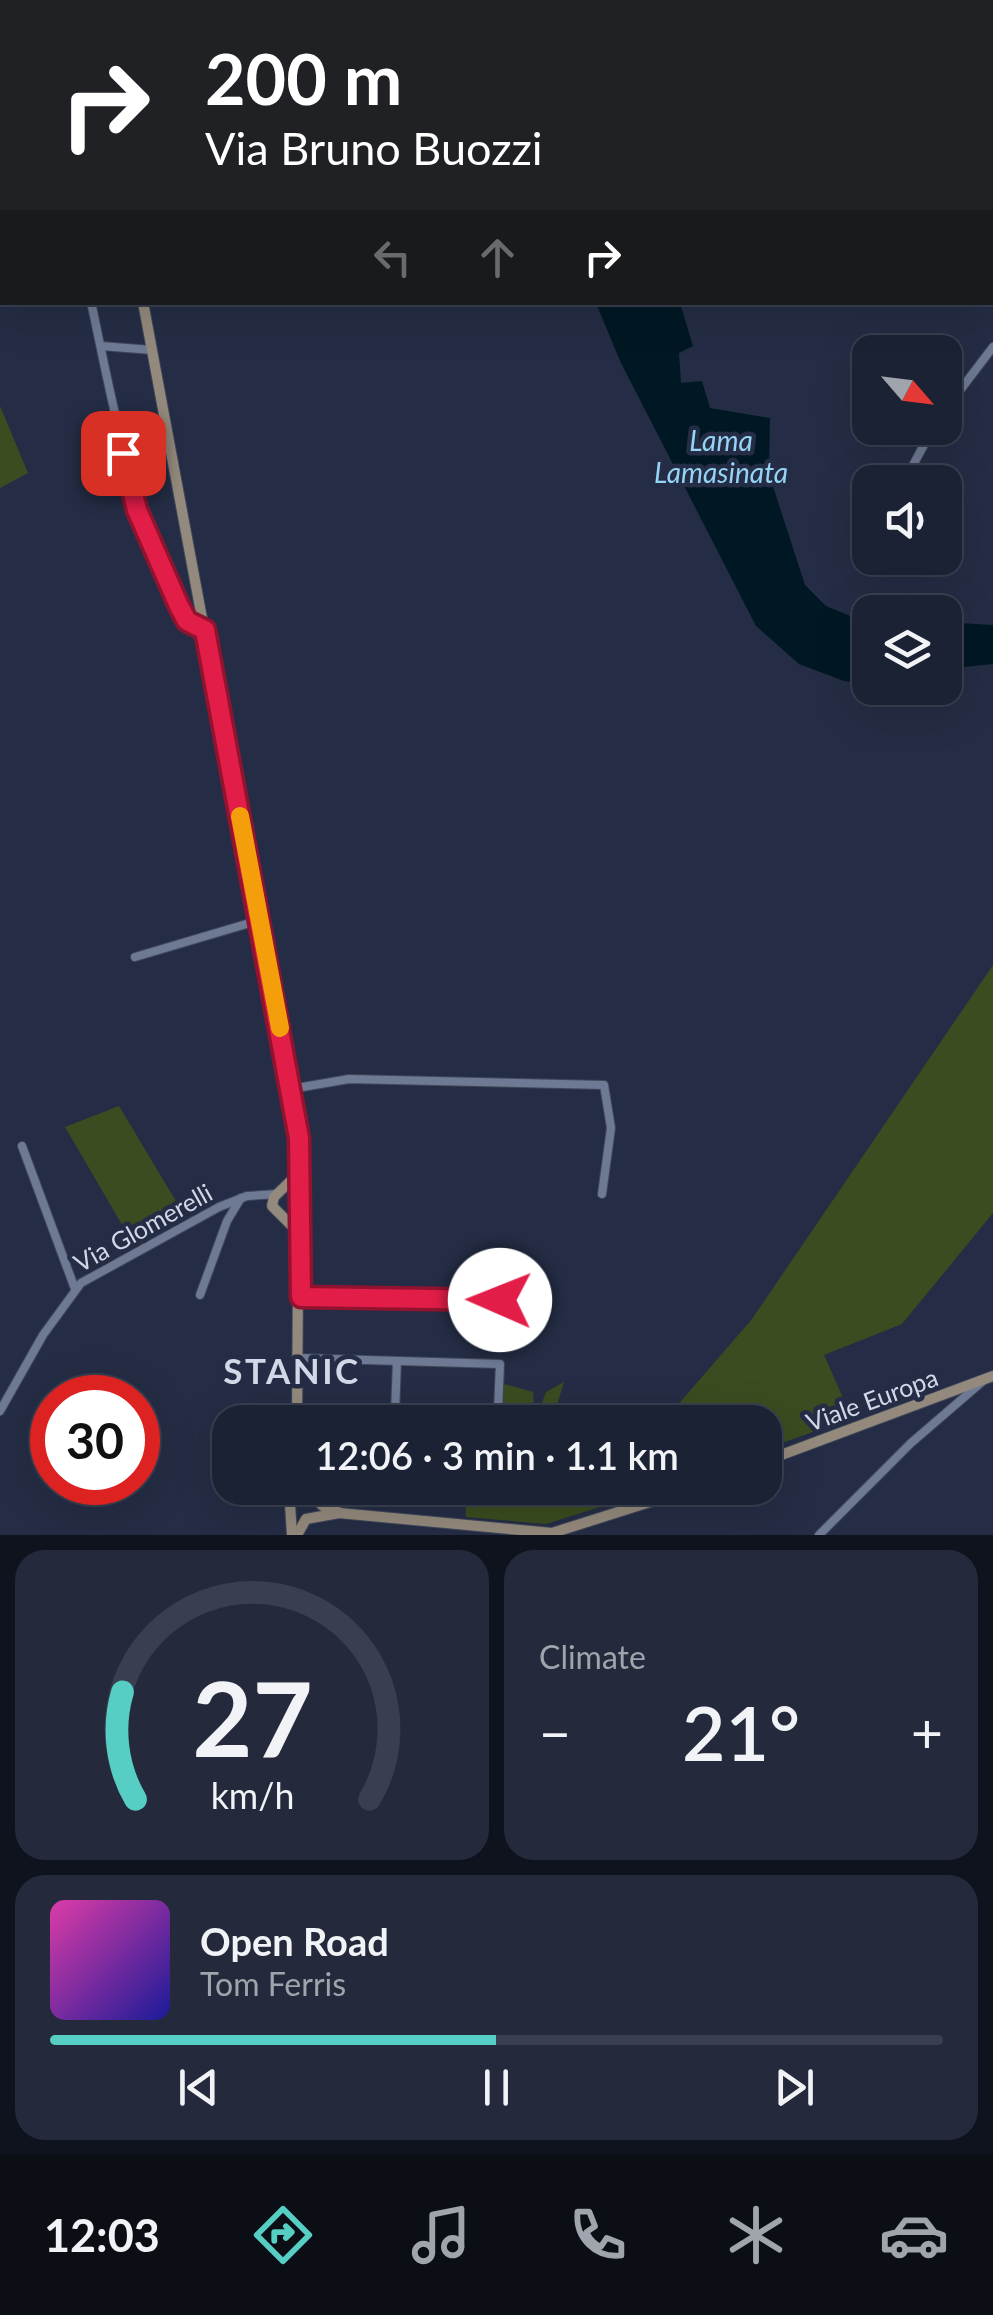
<!DOCTYPE html>
<html lang="en">
<head>
<meta charset="utf-8">
<style>
  body { margin:0; font-family:Lato,sans-serif; background:#242a3c; color:#f1f3f6; height:100vh; display:flex; flex-direction:column; font-size:38px; white-space:nowrap }
  * { box-sizing:border-box; margin:0 }
  p { font-size:32px; color:#a0a4ac }
  .icon { flex:none; width:55px; height:55px; fill:none; stroke:currentColor; stroke-width:2; stroke-linecap:round; stroke-linejoin:round }
  .map { position:relative; height:1535px; overflow:hidden }
  .details { display:flex; flex-direction:column; gap:15px; padding:15px; background:#0f131d; flex:1 }
  .details>* { flex:none }
  .guide { position:absolute; left:0px; top:0px; width:995px; height:305px; box-shadow:0 10px 40px #0002,0 0 0 2px #393f4f; background:#202124; color:#fff; overflow:hidden }
  .needle { width:65px; rotate:118deg }
  .fabs { position:absolute; left:852px; top:335px; display:grid; gap:20px }
  .fabs a { display:grid; place-items:center; width:110px; height:110px; border-radius:20px; background:#1b2234; box-shadow:0 10px 40px #0002,0 0 0 2px #393f4f; font-size:50px }
  .speed { position:absolute; left:30px; top:1375px; display:flex; gap:20px; font-size:50px; font-weight:700; text-align:center }
  .speed>* { display:grid; place-content:center; width:130px; height:130px; border-radius:50%; background:#1b2234; box-shadow:0 10px 40px #0002,0 0 0 2px #393f4f; line-height:1 }
  .speed .limit { border:15px solid #d22; background:#fff; color:#111 }
  .pin { position:absolute; display:grid; place-items:center; width:85px; height:85px; color:#fff; margin:-42px; border-radius:20px; box-shadow:0 5px 15px #0006 }
  .me { position:absolute; width:110px; margin:-55px; rotate:271deg; stroke-linejoin:round; filter:drop-shadow(0 0 8px #0008) }
  .turn { display:flex; align-items:center; gap:35px; height:210px; padding:0 40px; font-size:45px }
  .turn .icon { width:130px; height:130px; stroke-width:2.5 }
  .turn b { display:block; font-size:70px; line-height:85px }
  .lanes { display:flex; align-items:center; height:95px; padding:0 40px; background:#0003; justify-content:center; gap:50px; direction:ltr }
  .lanes .off { opacity:.35 }
  .big { font-size:75px; font-weight:600; line-height:1.1 }
  .details .card { flex:1; display:flex; flex-direction:column; justify-content:center; gap:15px; min-width:0; padding:0 35px; border-radius:30px; background:#242a3c }
  .details .dial { align-items:center; gap:0 }
  .dial svg { height:260px; overflow:visible; fill:none; stroke:#393f4f; stroke-width:7; stroke-linecap:round; text-anchor:middle }
  .dial text { fill:#f1f3f6; stroke:none }
  .song { display:flex; align-items:center; gap:30px }
  .cover { width:120px; height:120px; border-radius:15px; background:linear-gradient(135deg,hsl(320 70% 55%),hsl(240 70% 35%)) }
  .played { height:10px; border-radius:5px; background:linear-gradient(90deg,#56cec4 50%,#393f4f 50%) }
  .keys { display:flex; justify-content:space-around; direction:ltr }
  .heat { display:flex; justify-content:space-between; align-items:center; font-size:55px; direction:ltr }
  .details .tiles { flex:1; display:grid; gap:15px; grid-template-columns:1fr 1fr }
  .card:last-child { grid-column:span 2 }
  .trip { position:absolute; left:212px; top:1405px; width:570px; height:100px; border-radius:30px; background:#1b2234; box-shadow:0 10px 40px #0002,0 0 0 2px #393f4f; font-weight:600; line-height:100px; text-align:center }
  .dock { display:flex; height:160px; justify-content:space-around; align-items:center; background:#0b0e15; color:#a0a4ac }
  .dock .icon { width:70px; height:70px }
  .dock .on { color:#56cec4 }
  .dock b { font-size:45px; color:#f1f3f6 }
  .map>svg:first-child { display:block }
  .green { fill:#3a4c20 }
  .water { fill:#001823 }
  .lines { fill:none; stroke-linecap:round; stroke-linejoin:round }
  .minor-casing { stroke:#41485b; stroke-width:10 }
  .tertiary-casing { stroke:#41485b; stroke-width:11 }
  .secondary-casing { stroke:#41485b; stroke-width:12 }
  .trunk-casing { stroke:#41485b; stroke-width:14 }
  .minor { stroke:#6e7994; stroke-width:8 }
  .tertiary { stroke:#6e7994; stroke-width:9 }
  .secondary { stroke:#93897c; stroke-width:10 }
  .trunk { stroke:#d1a253; stroke-width:11 }
  .route-casing { stroke:#92132f; stroke-width:25 }
  .route { stroke:#e11d48; stroke-width:18 }
  .slow { stroke:#f59e0b; stroke-width:18 }
  .labels { text-anchor:middle; stroke-width:9; stroke-linejoin:round; paint-order:stroke }
  .street-label { font-size:25px; fill:#d2d8e7; stroke:#242d45 }
  .water-label { font-size:28px; font-style:italic; fill:#95d4f4; stroke:#242d45 }
  .district-label { font-size:35px; font-weight:bold; letter-spacing:2.5px; fill:#d2d8e7; stroke:#242d45 }
</style>
</head>
<body>
<div class="map">
<svg width="993" height="1535" viewBox="0 0 993 1535">
  <rect width="100%" height="100%" fill="#242d45"/>
  <g class="green">
    <polygon points="0,406 28,473 0,488"/>
    <polygon points="993,965 993,1213 902,1324 824,1355 852,1418 765,1449 765,1422 663,1422 752,1319"/>
    <polygon points="119,1106 186,1218 135,1247 65,1127"/>
    <polygon points="564,1382 552,1422 463,1422 499,1418 504,1384 533,1392 534,1407 540,1408 546,1392"/>
    <polygon points="465,1488 660,1488 546,1524 466,1517"/>
  </g>
  <g class="water">
    <polygon points="596,303 680,303 693,346 679,353 681,383 702,381 710,408 770,418 769,474 805,585 826,606 870,624 870,684 844,681 799,664 756,626 620,361"/>
    <polygon points="959,623 993,625 993,664 945,669 945,626"/>
  </g>
  <g class="lines">
    <defs>
      <g id="minor">
        <polyline points="716,0 718,2"/>
        <polyline points="0,91 2,92"/>
        <polyline points="992,283 993,283"/>
        <path d="M91 302C104 358 149 619 205 631"/>
        <polyline points="101,346 152,350"/>
        <polyline points="945,410 993,347"/>
        <polyline points="904,482 933,428"/>
        <polyline points="135,957 260,920"/>
        <polyline points="291,1089 349,1079 604,1085 611,1128 602,1194"/>
        <polyline points="22,1146 75,1289"/>
        <polyline points="200,1295 227,1221 241,1198"/>
        <polyline points="301,1297 500,1300"/>
        <polyline points="297,1410 495,1415 498,1411 500,1364 299,1358"/>
        <polyline points="0,1411 43,1335 81,1283 219,1207 247,1196 277,1194"/>
        <polyline points="395,1413 397,1361"/>
        <polyline points="819,1535 911,1443 983,1381"/>
      </g>
      <g id="tertiary">
        <polyline points="767,0 768,2"/>
        <polyline points="941,2 944,0"/>
        <polyline points="952,2 955,0"/>
        <polyline points="992,230 993,230"/>
      </g>
      <g id="secondary">
        <polyline points="85,0 86,2"/>
        <polyline points="143,302 299,1138 297,1422"/>
        <polyline points="300,1172 274,1197 272,1206 300,1234"/>
        <polyline points="765,1461 993,1376"/>
        <polyline points="303,1488 323,1506 338,1512"/>
        <polyline points="292,1535 290,1504 296,1488"/>
        <polyline points="297,1535 306,1519 339,1513 552,1533 694,1488"/>
      </g>
      <g id="trunk">
        <polyline points="730,0 732,2"/>
        <polyline points="749,0 751,2"/>
        <polyline points="992,251 993,251"/>
        <polyline points="992,269 993,270"/>
      </g>
    </defs>
    <use href="#minor" class="minor-casing"/>
    <use href="#tertiary" class="tertiary-casing"/>
    <use href="#secondary" class="secondary-casing"/>
    <use href="#trunk" class="trunk-casing"/>
    <use href="#minor" class="minor"/>
    <use href="#tertiary" class="tertiary"/>
    <use href="#secondary" class="secondary"/>
    <use href="#trunk" class="trunk"/>
  </g>
  <g class="lines">
    <defs>
      <polyline id="route" points="123,453 137,510 179,606 187,621 205,630 299,1138 301,1297 500,1300"/>
    </defs>
    <use href="#route" class="route-casing"/>
    <use href="#route" class="route"/>
    <polyline class="slow" points="240,816 280,1028"/>
  </g>
  <g class="labels">
    <g class="street-label">
      <text transform="translate(143 1228) rotate(-29)" y="9">Via Glomerelli</text>
      <text transform="translate(872 1400) rotate(-20)" y="9">Viale Europa</text>
    </g>
    <g class="water-label">
      <text x="721" y="451">Lama<tspan x="721" dy="32">Lamasinata</tspan></text>
    </g>
    <g class="district-label">
      <text x="292" y="1384">STANIC</text>
    </g>
  </g>
</svg>
<div class="fabs">
<a><svg class="needle" viewBox="-14 -14 28 28"><path d="M0-13l5 13h-10z" fill="#e53935"/><path d="M0 13l5-13h-10z" fill="#a0a4ac"/></svg></a>
<a><svg class="icon" aria-label="sound" viewBox="0 0 24 24"><path d="M4 9h4l5-4v14l-5-4H4zM17 9q2 3 0 6"/></svg></a>
<a><svg class="icon" aria-label="layers" viewBox="0 0 24 24"><path d="M12 4l9 5-9 5-9-5zM3 14l9 5 9-5"/></svg></a>
</div>
<div class="speed"><div class="limit">30</div></div>
<div class="pin" style="left:123px;top:453px;background:#d93025"><svg class="icon" aria-label="arrive" viewBox="0 0 24 24"><path d="M6 21V4h12l-3 4 3 4H6"/></svg></div>
<svg class="me" style="left:500px;top:1300px" viewBox="-20 -20 40 40"><circle r="19" fill="#fff"/><path d="M0-13L10 11 0 6-10 11z" fill="#e11d48"/></svg>
<div class="trip">12:06 · 3 min · 1.1 km</div>
<div class="guide">
<div class="turn"><svg class="icon" aria-label="right" viewBox="0 0 24 24"><path d="M7 20v-9h11M14 6l5 5-5 5"/></svg><div><b>200 m</b>Via Bruno Buozzi</div></div>
<div class="lanes"><svg class="icon off" aria-label="left" viewBox="0 0 24 24"><path d="M17 20v-9H6M10 6l-5 5 5 5"/></svg><svg class="icon off" aria-label="ahead" viewBox="0 0 24 24"><path d="M12 20V5M6 11l6-6 6 6"/></svg><svg class="icon" aria-label="right" viewBox="0 0 24 24"><path d="M7 20v-9h11M14 6l5 5-5 5"/></svg></div>
</div>
</div>
<section class="details">
<div class="tiles">
<div class="card dial"><svg viewBox="0 0 100 80">
<path d="M14 69A42 42 0 1 1 86 69"/>
<path d="M14 69A42 42 0 0 1 10 36" stroke="#56cec4"/>
<text x="50" y="56" font-size="32" font-weight="700">27</text>
<text x="50" y="72" font-size="11">km/h</text>
</svg></div>
<div class="card"><p>Climate</p>
<div class="heat"><a>−</a><b class="big">21°</b><a>+</a></div>
</div>
<div class="card">
<div class="song"><i class="cover"></i><div><b>Open Road</b><p>Tom Ferris</p></div></div>
<div class="played"></div>
<div class="keys"><svg class="icon" aria-label="previous" viewBox="0 0 24 24"><path d="M18 5L8 12l10 7zM5 5v14"/></svg><svg class="icon" aria-label="pause" viewBox="0 0 24 24"><path d="M8 5v14M16 5v14"/></svg><svg class="icon" aria-label="next" viewBox="0 0 24 24"><path d="M6 5l10 7-10 7zM19 5v14"/></svg></div>
</div>
</div>
</section>
<nav class="dock">
<b>12:03</b>
<svg class="icon on" aria-label="directions" viewBox="0 0 24 24"><path d="M12 3l9 9-9 9-9-9zM9 14v-3h6M13 9l2 2-2 2"/></svg>
<svg class="icon" aria-label="music" viewBox="0 0 24 24"><path d="M9 18V5l10-2v13"/><circle cx="6" cy="18" r="3"/><circle cx="16" cy="16" r="3"/></svg>
<svg class="icon" aria-label="phone" viewBox="0 0 24 24"><path d="M5 4h4l2 5-3 2q2 4 5 5l2-3 5 2v4C11 20 4 13 5 4z"/></svg>
<svg class="icon" aria-label="climate" viewBox="0 0 24 24"><path d="M12 3v18M4 7l16 10M4 17L20 7"/></svg>
<svg class="icon" aria-label="car" viewBox="0 0 24 24"><path d="M5 17H2v-5l4-1 3-4h7l3 4 3 1v5h-3M9 17h6M6 11h13"/><circle cx="7" cy="17" r="2"/><circle cx="17" cy="17" r="2"/></svg>
</nav>
</body>
</html>
